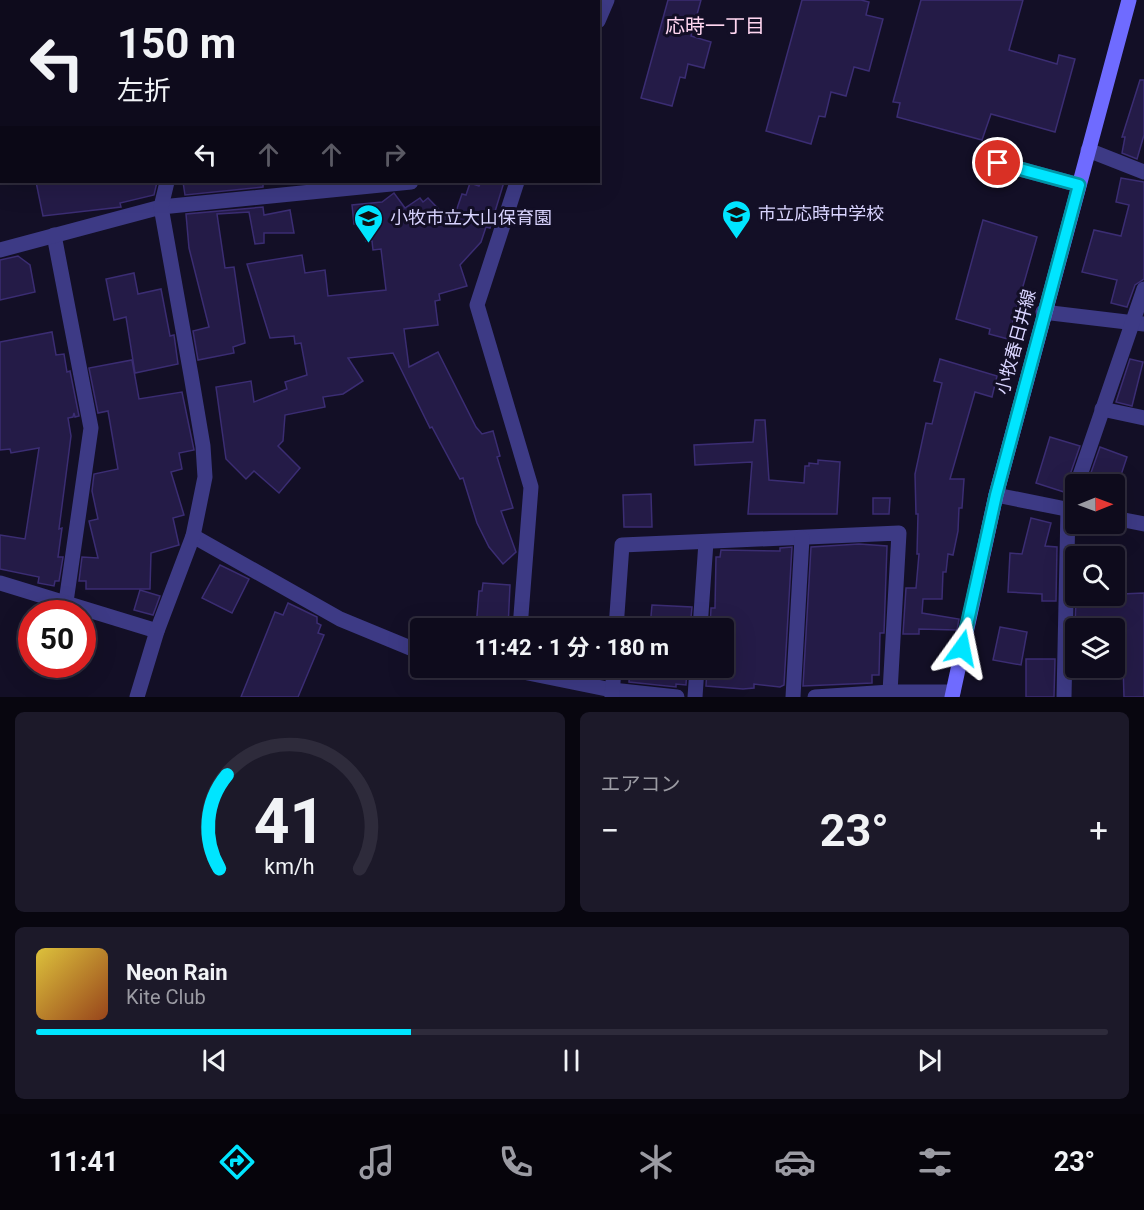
<!DOCTYPE html>
<html lang="ja">
<head>
<meta charset="utf-8">
<style>
  body { margin:0; font-family:Roboto,"Noto Sans JP",sans-serif; background:#1c1929; color:#f1f3f6; height:100vh; display:flex; flex-direction:column; font-size:22px; white-space:nowrap }
  * { box-sizing:border-box; margin:0 }
  p { font-size:20px; color:#9b9ba3 }
  .icon { flex:none; width:33px; height:33px; fill:none; stroke:currentColor; stroke-width:2; stroke-linecap:round; stroke-linejoin:round }
  .map { position:relative; height:697px; overflow:hidden }
  .side { display:flex; flex-direction:column; gap:15px; padding:15px; background:#08060f; flex:1 }
  .side>* { flex:none }
  .banner { position:absolute; left:0px; top:0px; width:600px; height:183px; box-shadow:0 6px 24px #0002,0 0 0 2px #2e2b3b; background:#0e0b1c; color:#f1f3f6; overflow:hidden }
  .needle { width:39px; rotate:89deg }
  .tools { position:absolute; left:1065px; top:474px; display:grid; gap:12px }
  .tools a { display:grid; place-items:center; width:60px; height:60px; border-radius:6px; background:#0e0b1c; box-shadow:0 6px 24px #0002,0 0 0 2px #2e2b3b; font-size:30px }
  .speed { position:absolute; left:18px; top:600px; display:flex; gap:12px; font-size:30px; font-weight:700; text-align:center }
  .speed>* { display:grid; place-content:center; width:78px; height:78px; border-radius:50%; background:#0e0b1c; box-shadow:0 6px 24px #0002,0 0 0 2px #2e2b3b; line-height:1 }
  .speed .limit { border:9px solid #d22; background:#fff; color:#111 }
  .pin { position:absolute; display:grid; place-items:center; width:51px; height:51px; color:#fff; margin:-26px; border:3px solid #fff; border-radius:50%; box-shadow:0 2px 6px #0007 }
  .me { position:absolute; width:66px; margin:-33px; rotate:12deg; stroke-linejoin:round; filter:drop-shadow(0 0 4px #0008) }
  .turn { display:flex; align-items:center; gap:21px; height:126px; padding:0 18px; font-size:27px }
  .turn .icon { width:78px; height:78px; stroke-width:2.5 }
  .turn b { display:block; font-size:42px; line-height:51px }
  .lanes { display:flex; align-items:center; height:57px; padding:0 18px; background:#0003; justify-content:center; gap:30px; direction:ltr }
  .lanes .off { opacity:.35 }
  .big { font-size:45px; font-weight:700; line-height:1.1 }
  .side .widget { flex:1; display:flex; flex-direction:column; justify-content:center; gap:9px; min-width:0; padding:0 21px; border-radius:9px; background:#1c1929 }
  .side .dial { align-items:center; gap:0 }
  .dial svg { height:156px; overflow:visible; fill:none; stroke:#2e2b3b; stroke-width:7; stroke-linecap:round; text-anchor:middle }
  .dial text { fill:#f1f3f6; stroke:none }
  .song { display:flex; align-items:center; gap:18px }
  .cover { width:72px; height:72px; border-radius:9px; background:linear-gradient(135deg,hsl(50 70% 55%),hsl(20 70% 35%)) }
  .played { height:6px; border-radius:3px; background:linear-gradient(90deg,#00e5ff 35%,#2e2b3b 35%) }
  .keys { display:flex; justify-content:space-around; direction:ltr }
  .heat { display:flex; justify-content:space-between; align-items:center; font-size:33px; direction:ltr }
  .side .tiles { flex:1; display:grid; gap:15px; grid-template-columns:1fr 1fr }
  .widget:last-child { grid-column:span 2 }
  .trip { position:absolute; left:410px; top:618px; width:324px; height:60px; border-radius:6px; background:#0e0b1c; box-shadow:0 6px 24px #0002,0 0 0 2px #2e2b3b; font-weight:700; line-height:60px; text-align:center }
  .menu { display:flex; height:96px; justify-content:space-around; align-items:center; background:#06040b; color:#9b9ba3 }
  .menu .icon { width:42px; height:42px }
  .menu .on { color:#00e5ff }
  .menu b { font-size:27px; color:#f1f3f6 }
  .map>svg:first-child { display:block }
  .building { fill:#241b47; stroke:#3b2d73; stroke-width:1.5 }
  .lines { fill:none; stroke-linecap:round; stroke-linejoin:round }
  .minor { stroke:#3d3a85; stroke-width:15 }
  .secondary { stroke:#6f6bff; stroke-width:15 }
  .route-casing { stroke:#0095a6; stroke-width:15 }
  .route { stroke:#00e5ff; stroke-width:10 }
  .labels { text-anchor:middle; stroke-width:6; stroke-linejoin:round; paint-order:stroke }
  .poi-label { font-size:18px; fill:#d9d4ff; stroke:#130f26; text-anchor:start }
  .street-label { font-size:18px; fill:#d9d4ff; stroke:#130f26 }
  .neighbourhood-label { font-size:20px; fill:#ffd6f0; stroke:#130f26 }
</style>
</head>
<body>
<div class="map">
<svg width="1144" height="697" viewBox="0 0 1144 697">
  <rect width="100%" height="100%" fill="#130f26"/>
  <g class="building">
    <polygon points="668,0 701,0 691,36 711,42 704,68 688,64 685,78 680,77 672,106 641,98"/>
    <polygon points="802,0 861,0 869,2 866,15 883,19 869,71 854,67 846,96 831,92 825,117 819,116 811,144 766,131"/>
    <polygon points="921,0 1023,0 1009,50 1057,64 1059,55 1075,59 1055,132 991,114 982,140 897,117 900,103 893,102"/>
    <polygon points="1140,80 1144,80 1144,135 1137,159 1122,153 1125,137 1122,137"/>
    <polygon points="1121,178 1144,182 1144,279 1135,285 1127,307 1111,303 1117,280 1082,272 1094,230 1121,236 1129,205 1116,202"/>
    <polygon points="36,182 157,182 154,195 120,203 121,207 43,216"/>
    <polygon points="183,182 263,182 263,187 185,195"/>
    <polygon points="481,182 504,182 490,228 486,227 481,242 460,265 467,286 439,294 440,300 435,301 438,325 404,329 409,367 438,352 476,427 482,434 493,431 500,456 497,457 513,508 501,511 516,552 503,564 489,547 477,523 463,478 460,479 432,427 430,428 393,353 348,358 363,381 343,394 323,397 325,407 285,415 283,441 278,446 300,468 279,493 254,471 246,479 226,459 216,387 251,381 254,402 287,389 285,382 307,375 301,343 295,344 294,336 270,338 247,264 302,255 305,273 325,270 328,296 386,290 381,249 373,250 372,241 366,241 364,223 354,224 352,205 382,202 394,193 405,208 420,198 423,202 428,198 452,223 462,194 466,195 470,183 479,186"/>
    <polygon points="263,207 264,215 290,210 294,233 264,233 264,243 255,244 249,212 217,214 225,268 234,267 245,343 233,347 234,353 198,360 193,331 209,327 189,248 186,214"/>
    <polygon points="983,220 1037,237 1008,339 989,334 990,329 956,319"/>
    <polygon points="18,256 30,265 35,292 0,300 0,260"/>
    <polygon points="134,273 138,294 161,289 170,336 174,335 178,364 135,373 126,317 114,320 106,279"/>
    <polygon points="52,332 56,355 64,354 67,372 70,371 79,416 75,417 74,413 73,417 68,418 71,436 59,529 62,528 58,557 63,557 59,581 55,581 54,586 38,583 39,577 0,569 0,535 25,539 39,448 11,453 10,449 0,450 0,342"/>
    <polygon points="940,359 997,376 992,397 975,392 950,479 964,479 962,508 959,508 958,531 953,555 948,554 946,572 943,572 942,599 923,599 922,613 959,619 957,630 919,629 919,634 903,634 906,588 916,588 919,554 917,554 918,514 916,514 915,474 926,423 932,424 942,383 934,381"/>
    <polygon points="1130,359 1143,362 1132,406 1116,402"/>
    <polygon points="132,360 139,399 182,392 194,450 179,453 182,469 171,472 184,515 173,518 179,545 151,553 150,589 86,589 86,581 79,581 82,557 98,558 89,521 98,519 92,491 94,474 118,469 108,411 98,413 89,368"/>
    <polygon points="755,420 765,420 769,480 804,483 805,466 809,466 809,463 818,464 818,460 840,462 837,514 748,514 752,462 695,465 694,445 753,442"/>
    <polygon points="1050,437 1080,446 1064,492 1036,483"/>
    <polygon points="1100,447 1127,457 1118,484 1087,484"/>
    <polygon points="651,494 652,527 624,527 623,495"/>
    <polygon points="873,498 890,498 889,514 873,514"/>
    <polygon points="1031,518 1051,523 1045,546 1057,547 1056,601 1042,601 1042,594 1008,592 1010,553 1022,554"/>
    <polygon points="859,544 887,546 884,633 880,633 879,675 872,675 872,683 803,686 811,547"/>
    <polygon points="792,547 784,685 780,687 754,684 754,688 743,689 706,686 707,668 723,668 723,628 710,628 711,608 715,608 716,557 720,557 721,550 780,551 780,548"/>
    <polygon points="220,565 249,579 232,613 202,598"/>
    <polygon points="483,583 510,585 508,628 476,628 479,591 482,591"/>
    <polygon points="140,590 160,596 153,615 134,610"/>
    <polygon points="1144,593 1144,697 1124,697 1123,664 1114,664 1114,628 1075,628 1076,596"/>
    <polygon points="288,603 317,617 317,623 321,625 318,633 324,635 298,697 241,697 275,612 283,615"/>
    <polygon points="652,605 692,607 690,628 650,627"/>
    <polygon points="1000,627 1027,632 1021,665 993,660"/>
    <polygon points="1026,659 1055,659 1054,697 1026,697"/>
    <polygon points="630,668 687,668 686,685 676,684 676,687 629,682"/>
  </g>
  <g class="lines">
    <g class="minor">
      <polyline points="214,2 215,0"/>
      <polyline points="598,21 607,0"/>
      <polyline points="1088,150 1144,172"/>
      <polyline points="998,163 1079,185"/>
      <polyline points="517,182 477,305 531,487 520,628"/>
      <polyline points="54,235 91,428 66,602"/>
      <polyline points="0,250 161,207 411,182"/>
      <polyline points="1043,312 1144,324"/>
      <polyline points="1102,409 1144,418"/>
      <polyline points="1077,484 1144,289"/>
      <polyline points="996,495 1076,511"/>
      <polyline points="1114,518 1144,524"/>
      <polyline points="193,536 340,619 420,652"/>
      <polyline points="0,583 157,631"/>
      <polyline points="616,628 622,545 899,533 890,692"/>
      <polyline points="700,628 706,542"/>
      <polyline points="504,668 612,690 677,697"/>
      <polyline points="137,697 157,631 193,536 205,477 203,446 191,375 161,207 167,182"/>
      <polyline points="612,697 614,668"/>
      <polyline points="695,697 697,668"/>
      <polyline points="793,697 802,538"/>
      <polyline points="815,697 890,692 953,692"/>
      <polyline points="1064,697 1068,509 1076,488"/>
    </g>
    <polyline class="secondary" points="952,697 996,495 1129,0"/>
  </g>
  <g class="lines">
    <defs>
      <polyline id="route" points="962,648 996,495 1079,185 998,163"/>
    </defs>
    <use href="#route" class="route-casing"/>
    <use href="#route" class="route"/>
  </g>
  <defs>
    <symbol id="school-pin" viewBox="-11 -11 22 30"><path d="M0 17L-7.5 6A9.5 9.5 0 1 1 7.5 6Z" fill="#00e5ff" stroke="#130f26"/><path d="M0-5L7-2L0 1L-7-2ZM-4 1L0 2.5L4 1V4Q0 6-4 4Z" fill="#111"/></symbol>
  </defs>
  <g fill-rule="evenodd">
    <use href="#school-pin" x="720" y="198" width="33" height="45"/>
    <use href="#school-pin" x="352" y="202" width="33" height="45"/>
  </g>
  <g class="labels">
    <g class="poi-label">
      <text x="758" y="220">市立応時中学校</text>
      <text x="390" y="224">小牧市立大山保育園</text>
    </g>
    <g class="street-label">
      <text transform="translate(1016 342) rotate(-75)" y="6">小牧春日井線</text>
    </g>
    <g class="neighbourhood-label">
      <text x="715" y="33">応時一丁目</text>
    </g>
  </g>
</svg>
<div class="tools">
<a><svg class="needle" viewBox="-14 -14 28 28"><path d="M0-13l5 13h-10z" fill="#e53935"/><path d="M0 13l5-13h-10z" fill="#9b9ba3"/></svg></a>
<a><svg class="icon" aria-label="search" viewBox="0 0 24 24"><circle cx="10" cy="10" r="6"/><path d="M15 15l6 6"/></svg></a>
<a><svg class="icon" aria-label="layers" viewBox="0 0 24 24"><path d="M12 4l9 5-9 5-9-5zM3 14l9 5 9-5"/></svg></a>
</div>
<div class="speed"><div class="limit">50</div></div>
<div class="pin" style="left:998px;top:163px;background:#d93025"><svg class="icon" aria-label="arrive" viewBox="0 0 24 24"><path d="M6 21V4h12l-3 4 3 4H6"/></svg></div>
<svg class="me" style="left:962px;top:648px" viewBox="-20 -20 40 40"><path d="M0-17L14 15 0 8-14 15z" fill="#00e5ff" stroke="#fff" stroke-width="4"/></svg>
<div class="trip">11:42 · 1 分 · 180 m</div>
<div class="banner">
<div class="turn"><svg class="icon" aria-label="left" viewBox="0 0 24 24"><path d="M17 20v-9H6M10 6l-5 5 5 5"/></svg><div><b>150 m</b>左折</div></div>
<div class="lanes"><svg class="icon" aria-label="left" viewBox="0 0 24 24"><path d="M17 20v-9H6M10 6l-5 5 5 5"/></svg><svg class="icon off" aria-label="ahead" viewBox="0 0 24 24"><path d="M12 20V5M6 11l6-6 6 6"/></svg><svg class="icon off" aria-label="ahead" viewBox="0 0 24 24"><path d="M12 20V5M6 11l6-6 6 6"/></svg><svg class="icon off" aria-label="right" viewBox="0 0 24 24"><path d="M7 20v-9h11M14 6l5 5-5 5"/></svg></div>
</div>
</div>
<section class="side">
<div class="tiles">
<div class="widget dial"><svg viewBox="0 0 100 80">
<path d="M14 69A42 42 0 1 1 86 69"/>
<path d="M14 69A42 42 0 0 1 18 21" stroke="#00e5ff"/>
<text x="50" y="56" font-size="32" font-weight="700">41</text>
<text x="50" y="72" font-size="11">km/h</text>
</svg></div>
<div class="widget"><p>エアコン</p>
<div class="heat"><a>−</a><b class="big">23°</b><a>+</a></div>
</div>
<div class="widget">
<div class="song"><i class="cover"></i><div><b>Neon Rain</b><p>Kite Club</p></div></div>
<div class="played"></div>
<div class="keys"><svg class="icon" aria-label="previous" viewBox="0 0 24 24"><path d="M18 5L8 12l10 7zM5 5v14"/></svg><svg class="icon" aria-label="pause" viewBox="0 0 24 24"><path d="M8 5v14M16 5v14"/></svg><svg class="icon" aria-label="next" viewBox="0 0 24 24"><path d="M6 5l10 7-10 7zM19 5v14"/></svg></div>
</div>
</div>
</section>
<nav class="menu">
<b>11:41</b>
<svg class="icon on" aria-label="directions" viewBox="0 0 24 24"><path d="M12 3l9 9-9 9-9-9zM9 14v-3h6M13 9l2 2-2 2"/></svg>
<svg class="icon" aria-label="music" viewBox="0 0 24 24"><path d="M9 18V5l10-2v13"/><circle cx="6" cy="18" r="3"/><circle cx="16" cy="16" r="3"/></svg>
<svg class="icon" aria-label="phone" viewBox="0 0 24 24"><path d="M5 4h4l2 5-3 2q2 4 5 5l2-3 5 2v4C11 20 4 13 5 4z"/></svg>
<svg class="icon" aria-label="climate" viewBox="0 0 24 24"><path d="M12 3v18M4 7l16 10M4 17L20 7"/></svg>
<svg class="icon" aria-label="car" viewBox="0 0 24 24"><path d="M5 17H2v-5l4-1 3-4h7l3 4 3 1v5h-3M9 17h6M6 11h13"/><circle cx="7" cy="17" r="2"/><circle cx="17" cy="17" r="2"/></svg>
<svg class="icon" aria-label="filters" viewBox="0 0 24 24"><path d="M4 7h16M4 17h16"/><circle cx="9" cy="7" r="2"/><circle cx="15" cy="17" r="2"/></svg>
<b>23°</b>
</nav>
</body>
</html>
